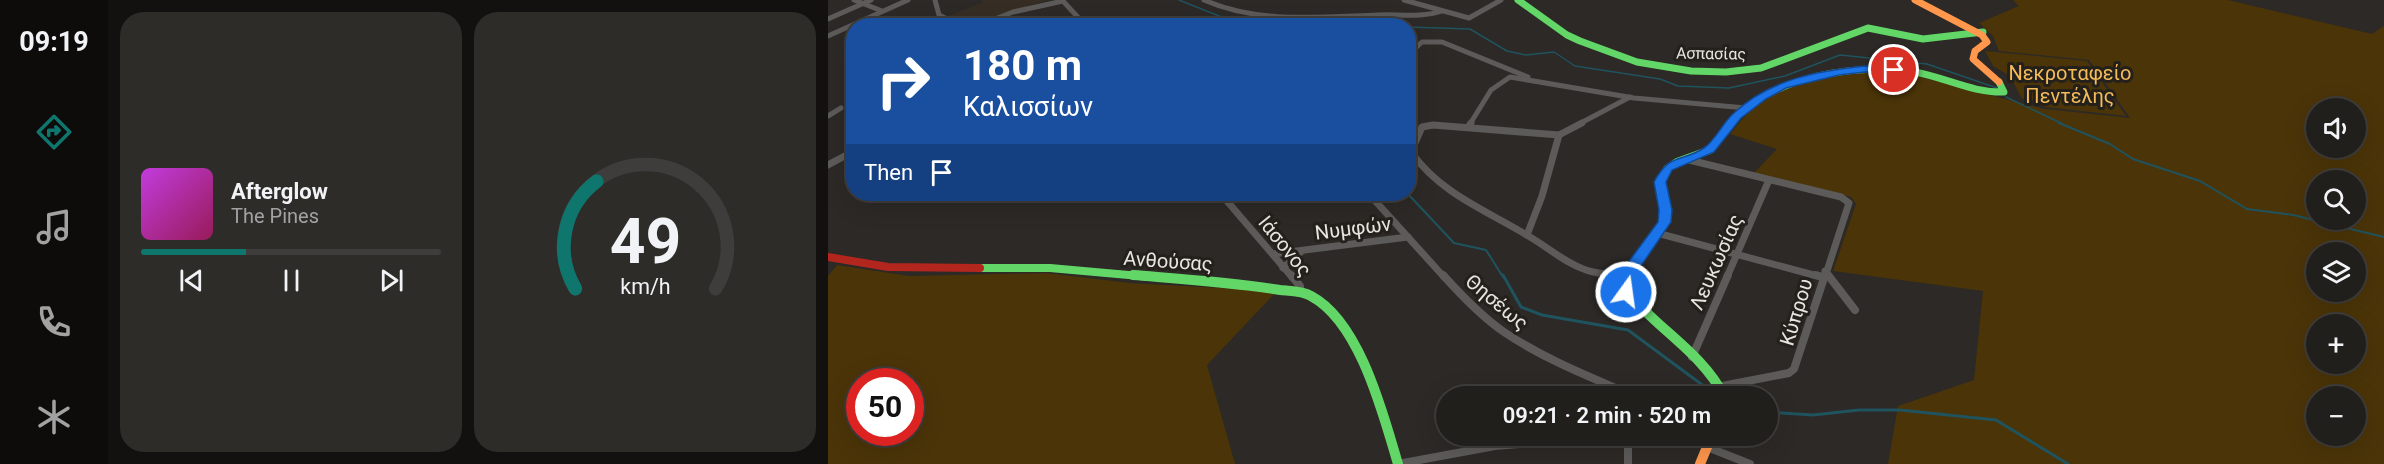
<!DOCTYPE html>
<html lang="en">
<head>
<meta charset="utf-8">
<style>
  body { margin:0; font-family:Roboto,sans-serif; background:#2d2c29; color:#f1f3f6; height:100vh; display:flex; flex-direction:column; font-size:22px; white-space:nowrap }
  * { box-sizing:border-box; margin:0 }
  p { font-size:20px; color:#a2a2a3 }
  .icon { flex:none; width:33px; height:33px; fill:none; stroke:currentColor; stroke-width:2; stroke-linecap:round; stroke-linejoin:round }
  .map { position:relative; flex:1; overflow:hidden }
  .panel { display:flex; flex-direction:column; gap:12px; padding:12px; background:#12110f; width:720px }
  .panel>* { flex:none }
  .banner { position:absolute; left:18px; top:18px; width:570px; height:183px; border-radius:24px; box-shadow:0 6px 24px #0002,0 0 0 2px #3e3d3b; background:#1a4fa0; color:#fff; overflow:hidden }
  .tools { position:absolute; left:1478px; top:98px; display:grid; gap:12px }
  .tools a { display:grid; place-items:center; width:60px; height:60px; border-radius:50%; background:#211f1c; box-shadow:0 6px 24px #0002,0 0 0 2px #3e3d3b; font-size:30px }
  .speed { position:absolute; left:18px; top:368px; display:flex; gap:12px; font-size:30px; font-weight:700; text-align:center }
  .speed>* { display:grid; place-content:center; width:78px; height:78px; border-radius:50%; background:#211f1c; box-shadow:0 6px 24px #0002,0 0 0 2px #3e3d3b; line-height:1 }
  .speed .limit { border:9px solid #d22; background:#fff; color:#111 }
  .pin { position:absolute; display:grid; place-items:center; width:51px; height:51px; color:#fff; margin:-26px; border:3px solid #fff; border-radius:50%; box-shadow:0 2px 6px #0007 }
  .me { position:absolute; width:66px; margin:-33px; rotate:14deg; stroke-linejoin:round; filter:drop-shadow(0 0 4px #0008) }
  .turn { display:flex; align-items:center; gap:21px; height:126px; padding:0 18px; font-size:27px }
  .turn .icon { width:78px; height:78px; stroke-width:2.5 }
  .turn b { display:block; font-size:42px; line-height:51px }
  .then { display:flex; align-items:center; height:57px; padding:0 18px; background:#0003; gap:12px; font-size:22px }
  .panel .card { flex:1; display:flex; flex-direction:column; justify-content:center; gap:9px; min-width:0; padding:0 21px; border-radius:24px; background:#2d2c29 }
  .panel .dial { align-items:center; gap:0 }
  .dial svg { height:156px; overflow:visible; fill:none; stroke:#3e3d3b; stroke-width:7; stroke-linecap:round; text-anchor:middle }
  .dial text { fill:#f1f3f6; stroke:none }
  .song { display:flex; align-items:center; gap:18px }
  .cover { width:72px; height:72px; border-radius:9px; background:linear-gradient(135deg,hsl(290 70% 55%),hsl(330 70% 35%)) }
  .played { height:6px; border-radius:3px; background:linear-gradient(90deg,#0f766e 35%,#3e3d3b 35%) }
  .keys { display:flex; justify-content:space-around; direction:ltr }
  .panel .tiles { flex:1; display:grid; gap:12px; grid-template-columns:repeat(2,1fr) }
  .trip { position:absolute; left:608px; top:386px; width:342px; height:60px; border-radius:30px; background:#211f1c; box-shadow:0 6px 24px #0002,0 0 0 2px #3e3d3b; font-weight:600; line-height:60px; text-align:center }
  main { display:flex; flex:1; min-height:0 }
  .tabs { display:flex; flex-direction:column; width:108px; justify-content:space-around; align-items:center; background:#0d0c0b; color:#a2a2a3 }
  .tabs .icon { width:42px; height:42px }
  .tabs .on { color:#0f766e }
  .tabs b { font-size:27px; color:#f1f3f6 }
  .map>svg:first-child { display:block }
  .built { fill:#362e24 }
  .green { fill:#4b3408; fill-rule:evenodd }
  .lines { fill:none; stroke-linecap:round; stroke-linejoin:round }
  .stream-far2 { stroke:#1f535e; stroke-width:1.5 }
  .stream-far1 { stroke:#1f535e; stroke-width:2 }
  .stream { stroke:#1f535e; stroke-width:3 }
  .street-far2 { stroke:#5c5b59; stroke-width:5 }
  .street-far1 { stroke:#5c5b59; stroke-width:7 }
  .street { stroke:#5c5b59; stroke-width:8 }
  .fast-far2 { stroke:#63d668; stroke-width:7 }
  .fast-far1 { stroke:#63d668; stroke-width:8 }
  .fast { stroke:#63d668; stroke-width:10 }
  .slow-far1 { stroke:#ff974d; stroke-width:7 }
  .slow { stroke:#ff974d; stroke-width:10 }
  .jam { stroke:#b3261e; stroke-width:8 }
  .route { fill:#1a73e8; stroke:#114b97; stroke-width:1.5 }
  .labels { text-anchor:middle; stroke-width:6; stroke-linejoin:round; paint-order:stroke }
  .far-street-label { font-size:16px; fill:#e8e5e1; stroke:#24201b }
  .park-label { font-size:20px; fill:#f5bb59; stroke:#24201b }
  .street-label { font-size:20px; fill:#e8e5e1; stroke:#24201b }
</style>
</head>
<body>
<main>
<nav class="tabs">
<b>09:19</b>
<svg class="icon on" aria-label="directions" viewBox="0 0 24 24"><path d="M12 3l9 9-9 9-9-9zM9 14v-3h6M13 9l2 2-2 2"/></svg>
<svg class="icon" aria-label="music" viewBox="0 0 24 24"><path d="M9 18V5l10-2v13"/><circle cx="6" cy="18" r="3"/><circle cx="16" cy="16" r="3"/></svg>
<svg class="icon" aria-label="phone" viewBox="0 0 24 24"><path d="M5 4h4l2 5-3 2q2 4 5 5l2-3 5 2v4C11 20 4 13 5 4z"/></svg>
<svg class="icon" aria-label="climate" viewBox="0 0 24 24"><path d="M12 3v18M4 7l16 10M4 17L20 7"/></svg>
</nav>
<section class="panel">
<div class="tiles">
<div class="card">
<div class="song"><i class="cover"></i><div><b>Afterglow</b><p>The Pines</p></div></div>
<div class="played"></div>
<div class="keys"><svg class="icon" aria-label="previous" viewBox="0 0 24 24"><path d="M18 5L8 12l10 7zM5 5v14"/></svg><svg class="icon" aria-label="pause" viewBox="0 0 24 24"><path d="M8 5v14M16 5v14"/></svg><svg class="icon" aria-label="next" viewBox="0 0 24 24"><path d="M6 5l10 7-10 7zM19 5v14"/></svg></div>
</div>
<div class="card dial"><svg viewBox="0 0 100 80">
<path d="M14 69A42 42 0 1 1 86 69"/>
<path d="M14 69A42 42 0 0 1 25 14" stroke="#0f766e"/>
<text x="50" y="56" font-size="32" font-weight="700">49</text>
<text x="50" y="72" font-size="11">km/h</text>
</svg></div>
</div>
</section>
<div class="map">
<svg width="1556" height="464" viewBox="0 0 1556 464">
  <rect width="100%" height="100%" fill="#2c2926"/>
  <polygon class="built" points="153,0 219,0 147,23 137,23 118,17 155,2"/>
  <g class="green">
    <path d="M1185 0H1400L1544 34 1556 26V464H1060L1070 406 1146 380 1155 291 1005 271 1028 204 1023 197 926 173 949 149 902 134 923 109 951 90 998 76 1035 72 1088 76 1217 109 1302 118 1261 60 1171 51 1165 36 1151 23 1191 6ZM1488 108H1527V147H1488ZM1488 180H1527V219H1488ZM1488 252H1527V291H1488ZM1488 324H1527V363H1488ZM1488 396H1527V435H1488Z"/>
    <polygon points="1157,51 1259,61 1298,116 1217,107 1205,100 1194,99 1182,76 1165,66"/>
    <path d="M9 265 81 276 218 273 302 283 449 291 379 365 407 464H0V276ZM32 381H82V432H32Z"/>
  </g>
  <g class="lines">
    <g class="stream-far2">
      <polyline points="351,0 401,20 428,26"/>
      <polyline points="534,26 549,26"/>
      <polyline points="580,27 642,29 679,51 698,55 726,52 747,66 832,79 850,86 901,88 957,76 1012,55 1099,64 1169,88"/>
      <polyline points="1178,97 1235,124"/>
    </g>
    <g class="stream-far1">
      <polyline points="1231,123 1282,144 1305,159 1372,181 1419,209 1465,215 1556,237"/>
      <polyline points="580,194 626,243 658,250 675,277"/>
    </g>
    <g class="stream">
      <polyline points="675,275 693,307 714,315 800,330 888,395"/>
      <polyline points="939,412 985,415 1031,410 1072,410 1168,420 1240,464"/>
    </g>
    <g class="street-far2">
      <polyline points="26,0 54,11"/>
      <polyline points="107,0 111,15 133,26"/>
      <polyline points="234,0 258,26"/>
      <path d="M376 0C430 24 492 17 550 15 571 14 593 18 614 11"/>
      <polyline points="576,0 641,18 673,0"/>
      <polyline points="0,19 43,0"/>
      <polyline points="149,26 185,12 235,1"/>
      <polyline points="0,36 80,0"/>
      <polyline points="580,55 594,42 614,42 700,77"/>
      <polyline points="0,116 13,108"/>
      <polyline points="642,124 663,90 682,77 806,98 918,108"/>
      <polyline points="751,124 802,97"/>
    </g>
    <g class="street-far1">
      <polyline points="641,126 643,123"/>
      <path d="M731 135 605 125 594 127 583 152C614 195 658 210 702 237 721 248 737 263 758 270 771 275 785 274 799 275"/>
      <polyline points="857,159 1013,197 1021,203 997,277"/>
      <polyline points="0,165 26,151"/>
      <polyline points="393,194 464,277"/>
      <polyline points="541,194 616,277"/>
      <polyline points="829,233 993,277"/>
      <polyline points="699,235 714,196 731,135 754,123"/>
      <polyline points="445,254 580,237"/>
      <polyline points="455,268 474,251"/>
      <polyline points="997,271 1001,277"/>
      <polyline points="899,277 941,180"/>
    </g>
    <g class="street">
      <polyline points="463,275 472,286 472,292"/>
      <path d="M615 275C633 295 654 317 676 332 716 359 762 377 806 396"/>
      <polyline points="988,275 995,277"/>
      <polyline points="1000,275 1027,310"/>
      <polyline points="864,357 900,275"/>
      <polyline points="894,386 961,373 966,369 997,275"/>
      <polyline points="800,435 800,464"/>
      <polyline points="879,447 922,464"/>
      <polyline points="570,464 667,446 731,441 755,435"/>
    </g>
    <g class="fast-far2">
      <polyline points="690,0 739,35 752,41 809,62 863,71 898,72 933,68 1040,28 1095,39 1155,32"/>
      <path d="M902 124C942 76 1028 63 1086 72 1117 77 1144 93 1176 92L1171 82"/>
    </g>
    <g class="fast-far1">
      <polyline points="152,268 222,268 323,277"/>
      <polyline points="800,277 828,237 837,219 832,186 839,169 849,162 882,150 903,123"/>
    </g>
    <g class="fast">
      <path d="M305 275C354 279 403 282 452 290 461 291 475 291 483 296 532 322 555 414 570 464"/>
      <path d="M800 275 797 289C827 328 873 351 896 396"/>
    </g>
    <polyline class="slow-far1" points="1087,0 1154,35 1159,42 1147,51 1145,59 1171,82"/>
    <polyline class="slow" points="872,464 884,435"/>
    <polyline class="jam" points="0,257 60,267 152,268"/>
  </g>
  <path class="route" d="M1037 66 1066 67 1072 70 1066 73 1037 72 1011 75 958 88 938 99 913 118 886 152 844 170 838 182 844 210 843 222 806 276 804 296H793L791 275 830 222 831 210 826 182C842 152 853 163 876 148 888 140 895 122 906 113 942 79 990 71 1037 66Z"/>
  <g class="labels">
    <g class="far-street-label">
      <text transform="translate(883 53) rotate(1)" y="6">Ασπασίας</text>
    </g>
    <g class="park-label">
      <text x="1242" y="80">Νεκροταφείο<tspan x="1242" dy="23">Πεντέλης</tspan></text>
    </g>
    <g class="street-label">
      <text transform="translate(525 228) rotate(-7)" y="7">Νυμφών</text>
      <text transform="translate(457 246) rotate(51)" y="7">Ιάσονος</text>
      <text transform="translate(340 261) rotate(4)" y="7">Ανθούσας</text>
      <text transform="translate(888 262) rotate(-66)" y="7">Λευκωσίας</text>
      <text transform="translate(669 302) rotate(40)" y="7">Θησέως</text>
      <text transform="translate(968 312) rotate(-73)" y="7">Κύπρου</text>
    </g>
  </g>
</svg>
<div class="tools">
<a><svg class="icon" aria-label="sound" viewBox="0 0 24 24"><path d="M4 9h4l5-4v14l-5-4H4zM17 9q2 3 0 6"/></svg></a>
<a><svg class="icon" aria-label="search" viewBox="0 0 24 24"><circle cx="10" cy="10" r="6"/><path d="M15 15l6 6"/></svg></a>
<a><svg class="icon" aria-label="layers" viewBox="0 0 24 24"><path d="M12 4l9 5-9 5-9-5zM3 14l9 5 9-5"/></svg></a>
<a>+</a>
<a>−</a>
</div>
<div class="speed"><div class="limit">50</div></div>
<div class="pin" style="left:1066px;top:70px;background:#d93025"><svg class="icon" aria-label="arrive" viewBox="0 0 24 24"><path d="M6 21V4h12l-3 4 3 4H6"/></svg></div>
<svg class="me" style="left:798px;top:292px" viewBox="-20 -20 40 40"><circle r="17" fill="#1a73e8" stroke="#fff" stroke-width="3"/><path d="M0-11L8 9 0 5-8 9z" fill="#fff"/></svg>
<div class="trip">09:21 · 2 min · 520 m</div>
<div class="banner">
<div class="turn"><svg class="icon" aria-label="right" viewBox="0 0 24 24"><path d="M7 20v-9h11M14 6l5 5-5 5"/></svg><div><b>180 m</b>Καλισσίων</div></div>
<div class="then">Then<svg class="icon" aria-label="arrive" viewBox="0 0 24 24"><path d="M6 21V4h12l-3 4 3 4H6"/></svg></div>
</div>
</div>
</main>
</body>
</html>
